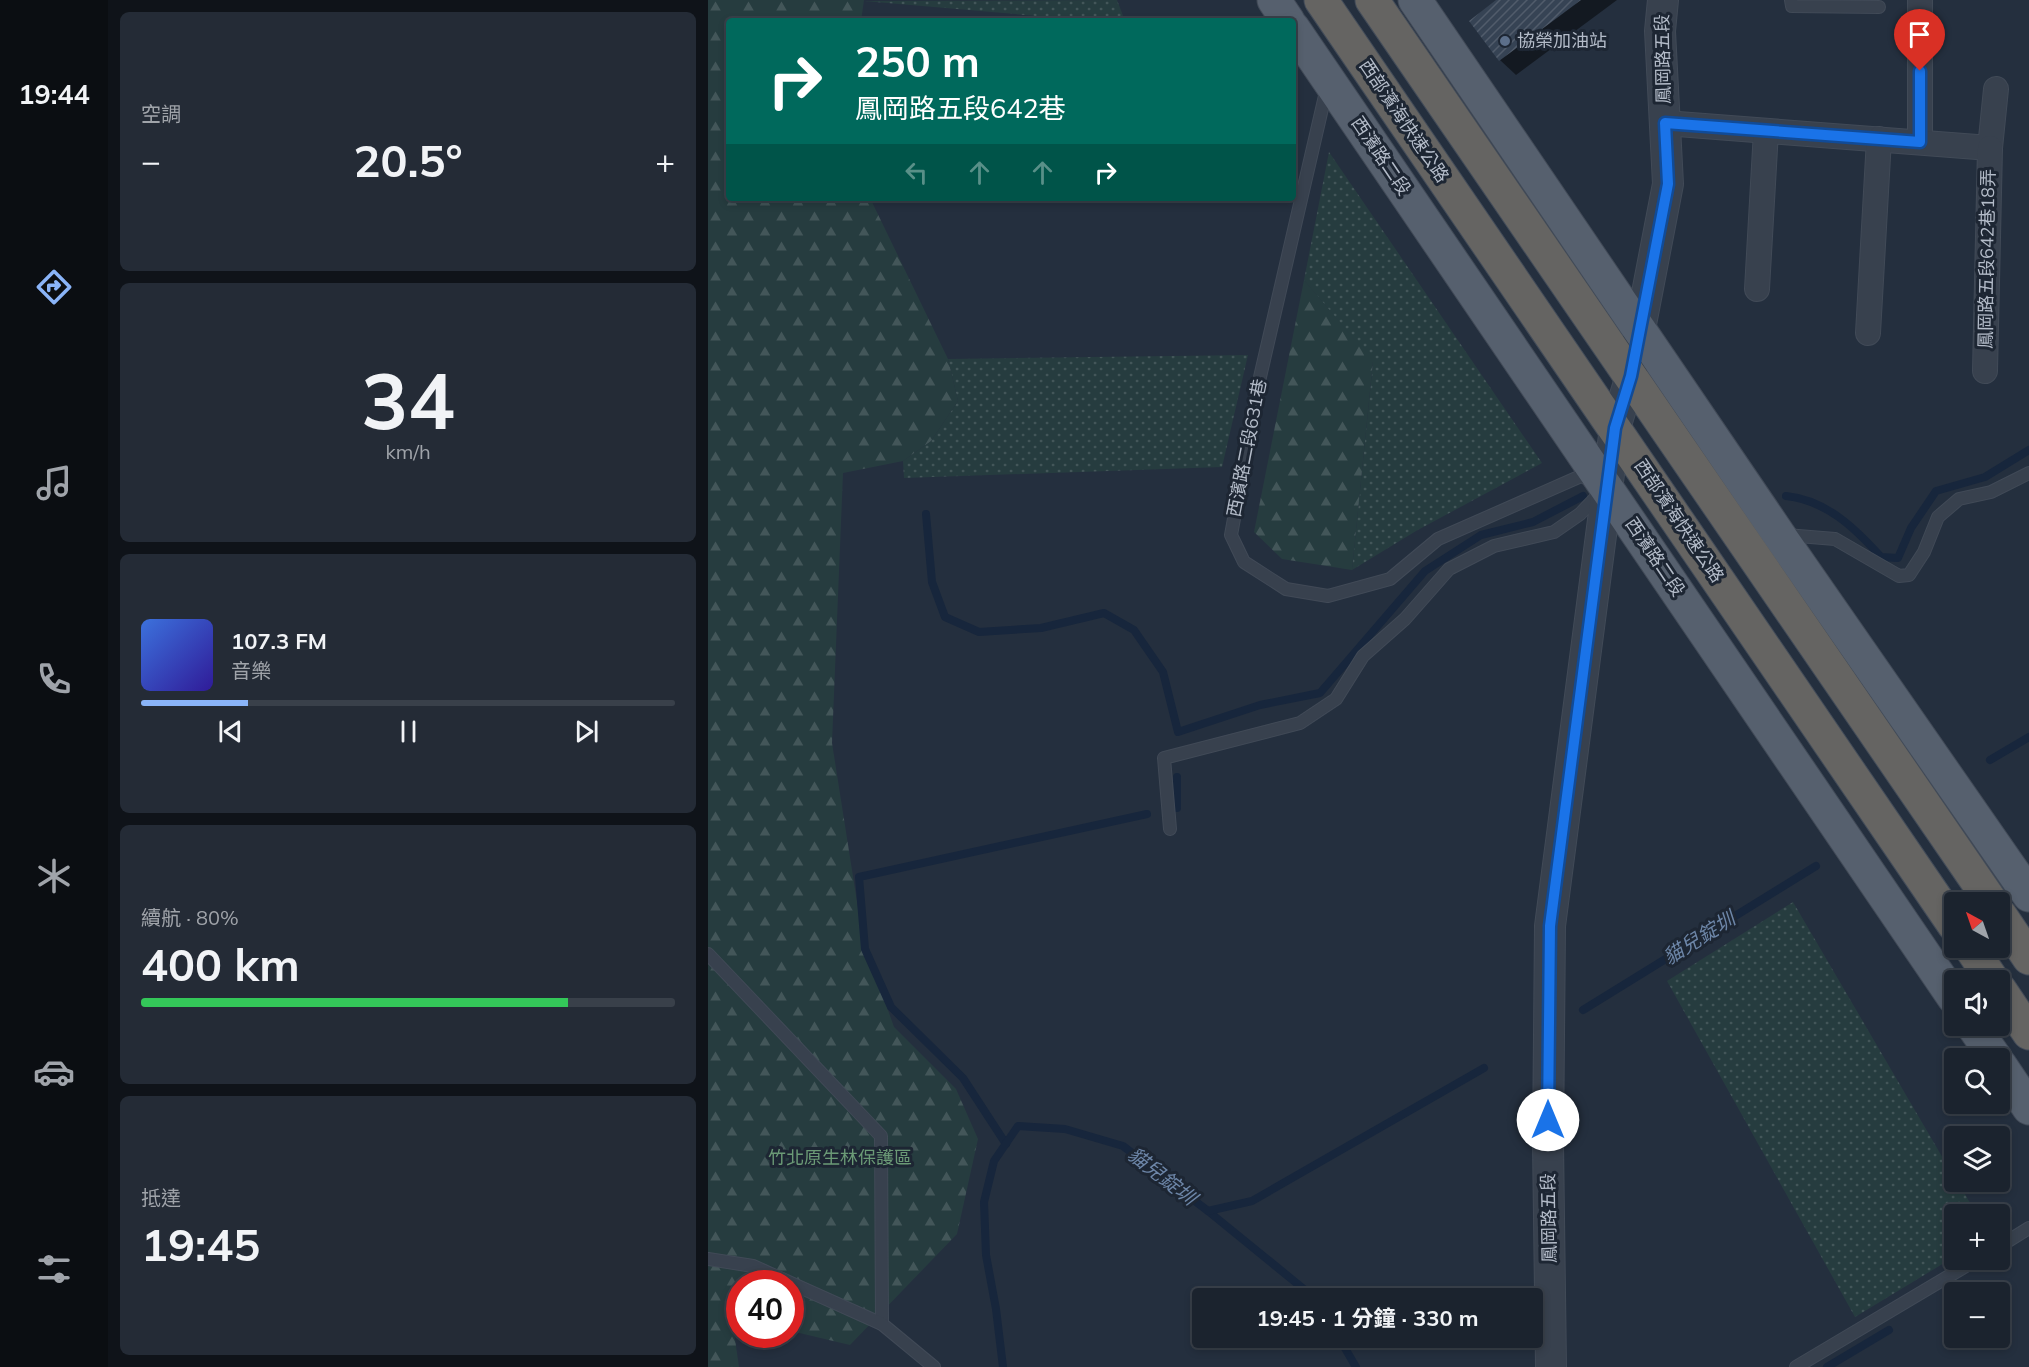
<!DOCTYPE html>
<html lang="zh-TW">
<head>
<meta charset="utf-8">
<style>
  body { margin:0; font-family:Mulish,"Noto Sans TC",sans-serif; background:#242b36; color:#f1f3f6; height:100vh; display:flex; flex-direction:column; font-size:22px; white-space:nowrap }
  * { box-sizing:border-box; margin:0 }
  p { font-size:20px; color:#a0a4aa }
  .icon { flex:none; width:33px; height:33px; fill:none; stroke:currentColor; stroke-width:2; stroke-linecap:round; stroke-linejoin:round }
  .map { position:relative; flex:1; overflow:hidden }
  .drawer { display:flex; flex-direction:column; gap:12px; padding:12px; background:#0f1319; width:600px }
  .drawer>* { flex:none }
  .hud { position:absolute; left:18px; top:18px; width:570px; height:183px; border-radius:6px; box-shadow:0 3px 9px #0003,0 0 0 2px #39404a; background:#00695c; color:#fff; overflow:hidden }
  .needle { width:39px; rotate:320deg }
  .controls { position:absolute; left:1236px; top:892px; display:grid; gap:12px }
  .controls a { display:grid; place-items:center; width:66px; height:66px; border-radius:6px; background:#1b232e; box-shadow:0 3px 9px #0003,0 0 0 2px #39404a; font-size:30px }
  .speed { position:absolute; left:18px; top:1270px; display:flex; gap:12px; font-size:30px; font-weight:700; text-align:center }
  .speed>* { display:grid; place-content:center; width:78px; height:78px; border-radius:50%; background:#1b232e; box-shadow:0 3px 9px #0003,0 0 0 2px #39404a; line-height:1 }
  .speed .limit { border:9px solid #d22; background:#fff; color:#111 }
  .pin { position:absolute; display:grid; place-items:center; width:51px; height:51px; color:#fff; margin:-62px -26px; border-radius:50% 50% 50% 0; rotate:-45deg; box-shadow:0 0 6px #0007 }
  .pin .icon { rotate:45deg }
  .me { position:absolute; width:66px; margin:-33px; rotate:0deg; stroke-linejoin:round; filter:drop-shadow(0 0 4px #0008) }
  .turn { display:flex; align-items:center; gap:21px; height:126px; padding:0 30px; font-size:27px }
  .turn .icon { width:78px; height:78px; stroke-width:2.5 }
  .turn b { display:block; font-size:42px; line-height:51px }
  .lanes { display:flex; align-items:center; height:57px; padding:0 30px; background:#0003; justify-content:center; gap:30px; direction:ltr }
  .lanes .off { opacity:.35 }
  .big { font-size:45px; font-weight:700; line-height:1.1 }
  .drawer .widget { flex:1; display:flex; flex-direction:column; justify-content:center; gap:9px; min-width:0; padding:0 21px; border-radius:9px; background:#242b36 }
  .drawer .dial { align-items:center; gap:0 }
  .dial b { font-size:78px; line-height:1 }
  .song { display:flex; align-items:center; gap:18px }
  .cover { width:72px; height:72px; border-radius:9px; background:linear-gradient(135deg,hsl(220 70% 55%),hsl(250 70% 35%)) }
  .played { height:6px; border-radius:3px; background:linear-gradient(90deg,#8ab4f8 20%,#39404a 20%) }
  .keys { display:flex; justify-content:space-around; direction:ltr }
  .heat { display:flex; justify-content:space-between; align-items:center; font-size:33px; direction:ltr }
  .charge { height:9px; border-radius:4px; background:linear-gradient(90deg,#34c759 80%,#39404a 0) }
  .trip { position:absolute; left:484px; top:1288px; width:351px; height:60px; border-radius:6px; background:#1b232e; box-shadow:0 3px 9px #0003,0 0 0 2px #39404a; font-weight:700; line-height:60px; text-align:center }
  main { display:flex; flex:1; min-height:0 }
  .menu { display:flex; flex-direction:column; width:108px; justify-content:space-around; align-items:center; background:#0b0e12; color:#a0a4aa }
  .menu .icon { width:42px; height:42px }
  .menu .active { color:#8ab4f8 }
  .menu b { font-size:27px; color:#f1f3f6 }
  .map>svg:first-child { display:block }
  .grass { fill:url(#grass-dots) }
  .forest { fill:url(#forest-firs) }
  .shadow { fill:#0007 }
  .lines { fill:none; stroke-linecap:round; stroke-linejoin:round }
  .stream { stroke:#17263c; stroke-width:8 }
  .building { fill:url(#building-hatch) }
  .service-casing { stroke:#414a57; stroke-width:14 }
  .minor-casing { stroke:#414a57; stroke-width:26 }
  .tertiary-casing { stroke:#414a57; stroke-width:32 }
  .primary-casing { stroke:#414a57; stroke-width:35 }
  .trunk-casing { stroke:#434c59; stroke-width:35 }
  .service { stroke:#38414e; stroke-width:12 }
  .minor { stroke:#38414e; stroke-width:24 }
  .tertiary { stroke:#38414e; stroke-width:30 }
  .primary { stroke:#56606e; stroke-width:33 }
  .trunk { stroke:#656462; stroke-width:33 }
  .route-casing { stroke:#114b97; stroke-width:15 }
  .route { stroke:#1a73e8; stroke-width:10 }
  .service-dot { fill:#5c6f8a; stroke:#1d2633; stroke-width:2 }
  .labels { text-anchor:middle; stroke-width:6; stroke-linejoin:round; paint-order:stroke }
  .poi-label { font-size:18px; fill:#b4bcc9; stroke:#1d2633; text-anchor:start }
  .street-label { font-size:18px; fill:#b4bcc9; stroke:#1d2633 }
  .park-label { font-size:18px; fill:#6b9a76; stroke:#1d2633 }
  .water-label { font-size:20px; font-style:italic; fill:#6d86a8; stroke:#1d2633 }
</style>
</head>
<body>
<main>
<nav class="menu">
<b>19:44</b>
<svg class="icon active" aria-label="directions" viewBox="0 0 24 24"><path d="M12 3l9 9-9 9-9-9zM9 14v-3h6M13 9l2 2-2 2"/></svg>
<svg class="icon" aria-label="music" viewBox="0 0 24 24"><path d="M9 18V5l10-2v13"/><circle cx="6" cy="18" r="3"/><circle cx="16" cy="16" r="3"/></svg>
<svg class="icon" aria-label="phone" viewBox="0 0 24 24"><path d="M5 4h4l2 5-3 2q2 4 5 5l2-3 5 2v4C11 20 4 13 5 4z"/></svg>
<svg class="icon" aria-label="climate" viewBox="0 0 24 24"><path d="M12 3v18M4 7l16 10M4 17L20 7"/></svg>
<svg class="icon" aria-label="car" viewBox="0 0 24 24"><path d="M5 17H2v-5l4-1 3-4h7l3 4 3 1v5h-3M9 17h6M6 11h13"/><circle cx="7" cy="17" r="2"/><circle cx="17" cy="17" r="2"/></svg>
<svg class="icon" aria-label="filters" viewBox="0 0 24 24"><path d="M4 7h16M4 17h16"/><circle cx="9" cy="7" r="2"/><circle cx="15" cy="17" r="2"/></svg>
</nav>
<section class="drawer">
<div class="widget"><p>空調</p>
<div class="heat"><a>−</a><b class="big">20.5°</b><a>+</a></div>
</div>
<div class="widget dial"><b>34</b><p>km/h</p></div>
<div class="widget">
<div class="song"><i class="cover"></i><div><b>107.3 FM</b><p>音樂</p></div></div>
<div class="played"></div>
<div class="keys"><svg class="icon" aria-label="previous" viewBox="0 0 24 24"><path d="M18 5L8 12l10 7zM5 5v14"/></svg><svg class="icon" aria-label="pause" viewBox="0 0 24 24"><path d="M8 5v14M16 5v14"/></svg><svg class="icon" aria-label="next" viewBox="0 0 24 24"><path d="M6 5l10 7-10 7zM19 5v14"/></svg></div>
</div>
<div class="widget"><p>續航 · 80%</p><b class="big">400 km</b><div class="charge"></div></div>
<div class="widget"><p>抵達</p><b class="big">19:45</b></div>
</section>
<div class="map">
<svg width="1321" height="1367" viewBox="0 0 1321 1367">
  <defs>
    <pattern id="grass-dots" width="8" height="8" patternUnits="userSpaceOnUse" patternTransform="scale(1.5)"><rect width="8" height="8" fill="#263c3f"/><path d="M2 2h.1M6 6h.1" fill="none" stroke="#435659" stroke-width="1.8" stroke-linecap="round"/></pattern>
    <pattern id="forest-firs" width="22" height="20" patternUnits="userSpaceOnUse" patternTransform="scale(1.5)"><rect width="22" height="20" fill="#263c3f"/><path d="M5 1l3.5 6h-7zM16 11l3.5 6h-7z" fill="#435659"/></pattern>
    <pattern id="building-hatch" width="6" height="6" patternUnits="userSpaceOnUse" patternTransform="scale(1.5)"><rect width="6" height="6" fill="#364354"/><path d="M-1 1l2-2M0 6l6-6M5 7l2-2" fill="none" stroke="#515c6b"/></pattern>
  </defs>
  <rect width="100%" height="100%" fill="#242f3e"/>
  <g class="grass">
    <polygon points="409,0 417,21 387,21 156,1"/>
    <polygon points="621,152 834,463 708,531 644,570 665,362 596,280"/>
    <polygon points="540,355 514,467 196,478 195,461 223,441 250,401 240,359"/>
    <polygon points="1085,902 1246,1177 1246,1182 1250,1182 1269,1215 1246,1215 1246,1257 1147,1317 959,981"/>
  </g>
  <g class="forest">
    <polygon points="0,0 156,0 153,21 21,21 21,198 162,198 240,359 250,401 223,441 195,461 135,473 124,743 155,940 186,1027 248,1089 270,1139 249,1234 142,1345 83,1331 82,1284 32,1284 31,1319 24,1318 31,1367 0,1367"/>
    <polygon points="596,280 665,361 644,570 574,559 546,532"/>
  </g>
  <polygon class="shadow" points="791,0 909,0 808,75 792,60 763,21"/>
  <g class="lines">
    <g class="stream">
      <path d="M1078 496C1118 500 1147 528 1173 557L1190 558 1203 528 1228 491 1277 477 1321 450"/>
      <polyline points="218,514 224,582 237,617 271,632 333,628 396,613 426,630 455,672 470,732 552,705 612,693 717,571 773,535 825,522 875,496"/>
      <polyline points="1282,760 1321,737"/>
      <polyline points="469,808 469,777"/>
      <polyline points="875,1010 1108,866"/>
      <polyline points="298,1144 255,1078 183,1007 157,949 151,877 439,814"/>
      <polyline points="500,1211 608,1299"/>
      <polyline points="631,1338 648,1367"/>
      <polyline points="295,1367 288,1309 278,1255 276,1202 286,1161 310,1126 357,1129 415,1146 500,1211 544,1201 776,1068"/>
      <polyline points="1119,1367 1181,1330"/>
    </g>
  </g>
  <polygon class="building" points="788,0 873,0 791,61 761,21"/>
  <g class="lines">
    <defs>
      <g id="service">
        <polyline points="1083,0 1084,6 1171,7"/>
        <polyline points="619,87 552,377 523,535 536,562 578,589 620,596 682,579 730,539 873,476 885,481"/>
        <polyline points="1078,535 1127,539 1191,576 1201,575 1216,552 1230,517 1251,499 1283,492 1321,473"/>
        <polyline points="462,829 456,758 592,723 628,699 655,656 697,619 741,569 786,546 846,532 872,514 893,492"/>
        <polyline points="0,954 173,1136 174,1324"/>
        <polyline points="1292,1246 1321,1228"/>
        <polyline points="0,1259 45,1266 174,1324 226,1367"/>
        <polyline points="1088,1367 1268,1260"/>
      </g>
      <g id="minor">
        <polyline points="1212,0 1212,142"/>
        <polyline points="957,123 1282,148 1288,89"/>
        <polyline points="1049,289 1058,131"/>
        <polyline points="1160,333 1171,139"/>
        <polyline points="1277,371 1282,148"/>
      </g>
      <polyline id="tertiary" points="843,1367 840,1143 842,926 907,428 923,376 960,184 952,31 955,0"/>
      <g id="primary">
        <polyline points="566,0 580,21"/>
        <polyline points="707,0 1071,535 1321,895"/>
        <polyline points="585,28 1246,998"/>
        <polyline points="1265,1026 1288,1059"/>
        <polyline points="1292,1065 1321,1108"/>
      </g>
      <g id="trunk">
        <polyline points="613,0 1246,925"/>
        <polyline points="664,0 1284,903"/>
        <polyline points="1292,915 1321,958"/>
        <polyline points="1263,948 1285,981"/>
        <polyline points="1292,990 1321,1033"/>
      </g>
    </defs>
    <use href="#service" class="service-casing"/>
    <use href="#minor" class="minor-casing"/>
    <use href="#tertiary" class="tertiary-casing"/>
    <use href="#primary" class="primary-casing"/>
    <use href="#trunk" class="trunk-casing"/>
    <use href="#service" class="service"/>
    <use href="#minor" class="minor"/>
    <use href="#tertiary" class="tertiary"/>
    <use href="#primary" class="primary"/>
    <use href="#trunk" class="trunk"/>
  </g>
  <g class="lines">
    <defs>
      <polyline id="route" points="840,1120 842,926 907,428 923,376 960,184 957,123 1212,142 1212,71"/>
    </defs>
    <use href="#route" class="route-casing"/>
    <use href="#route" class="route"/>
  </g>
  <circle class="service-dot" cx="797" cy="41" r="6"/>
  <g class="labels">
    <g class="poi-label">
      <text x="809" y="47">協榮加油站</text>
    </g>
    <g class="street-label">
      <text transform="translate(955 59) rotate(-91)" y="6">鳳岡路五段</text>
      <text transform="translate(696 121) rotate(56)" y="6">西部濱海快速公路</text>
      <text transform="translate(673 156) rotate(56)" y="6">西濱路二段</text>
      <text transform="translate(1279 259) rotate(-89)" y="6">鳳岡路五段642巷18弄</text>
      <text transform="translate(539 448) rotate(-79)" y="6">西濱路二段631巷</text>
      <text transform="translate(971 521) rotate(56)" y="6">西部濱海快速公路</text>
      <text transform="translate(947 557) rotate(56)" y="6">西濱路二段</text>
      <text transform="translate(841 1218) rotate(-91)" y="6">鳳岡路五段</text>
    </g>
    <g class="park-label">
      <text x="132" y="1164">竹北原生林保護區</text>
    </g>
    <g class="water-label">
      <text transform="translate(991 938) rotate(-32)" y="7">貓兒錠圳</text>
      <text transform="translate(454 1176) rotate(38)" y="7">貓兒錠圳</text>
    </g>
  </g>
</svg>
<div class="controls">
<a><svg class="needle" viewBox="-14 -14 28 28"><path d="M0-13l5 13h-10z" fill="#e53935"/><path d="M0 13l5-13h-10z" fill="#a0a4aa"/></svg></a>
<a><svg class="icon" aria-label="sound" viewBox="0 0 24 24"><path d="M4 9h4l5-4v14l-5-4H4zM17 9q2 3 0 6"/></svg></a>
<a><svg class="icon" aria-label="search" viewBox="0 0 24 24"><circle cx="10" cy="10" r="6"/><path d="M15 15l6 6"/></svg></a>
<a><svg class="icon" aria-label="layers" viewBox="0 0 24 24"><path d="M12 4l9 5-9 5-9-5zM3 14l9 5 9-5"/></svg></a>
<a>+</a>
<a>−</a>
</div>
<div class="speed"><div class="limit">40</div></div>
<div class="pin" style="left:1212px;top:71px;background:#d93025"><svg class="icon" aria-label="arrive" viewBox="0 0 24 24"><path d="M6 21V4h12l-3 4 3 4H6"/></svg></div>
<svg class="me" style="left:840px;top:1120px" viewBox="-20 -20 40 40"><circle r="19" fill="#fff"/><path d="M0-13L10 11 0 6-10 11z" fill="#1a73e8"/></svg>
<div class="trip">19:45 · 1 分鐘 · 330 m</div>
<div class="hud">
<div class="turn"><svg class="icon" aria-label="right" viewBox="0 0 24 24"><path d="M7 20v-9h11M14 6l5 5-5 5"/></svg><div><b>250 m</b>鳳岡路五段642巷</div></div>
<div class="lanes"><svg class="icon off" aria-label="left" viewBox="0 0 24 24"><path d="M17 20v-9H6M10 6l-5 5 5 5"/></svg><svg class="icon off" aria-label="ahead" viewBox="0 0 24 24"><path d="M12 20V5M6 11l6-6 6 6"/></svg><svg class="icon off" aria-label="ahead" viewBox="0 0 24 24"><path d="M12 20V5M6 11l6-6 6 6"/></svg><svg class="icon" aria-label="right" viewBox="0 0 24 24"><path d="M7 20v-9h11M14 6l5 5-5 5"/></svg></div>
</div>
</div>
</main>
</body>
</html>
